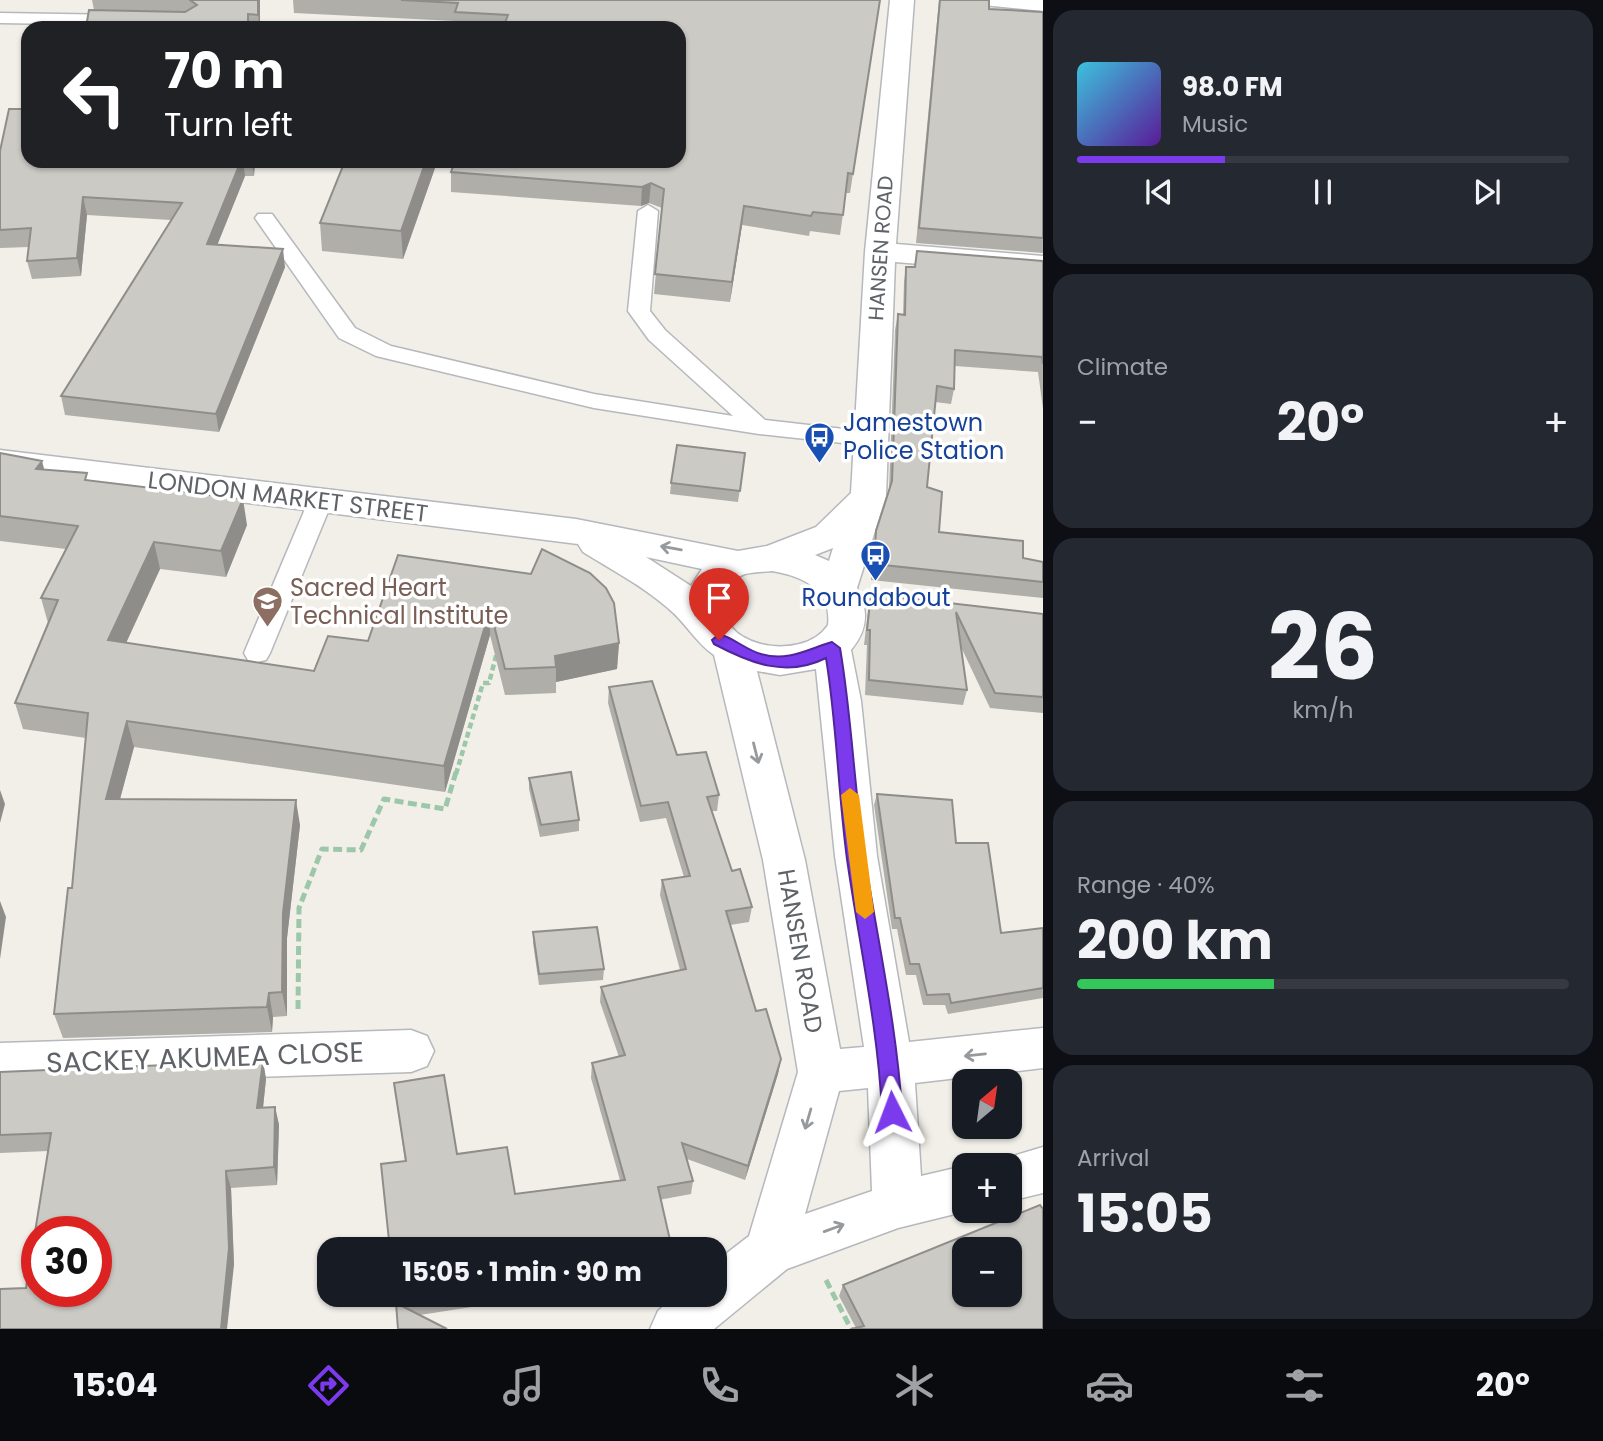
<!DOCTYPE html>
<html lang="en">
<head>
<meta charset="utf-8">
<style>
  body { margin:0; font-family:Poppins,sans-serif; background:#242831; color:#f1f3f6; height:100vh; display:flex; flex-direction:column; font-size:26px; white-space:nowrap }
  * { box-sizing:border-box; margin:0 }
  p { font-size:23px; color:#9ea1a6 }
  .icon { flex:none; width:38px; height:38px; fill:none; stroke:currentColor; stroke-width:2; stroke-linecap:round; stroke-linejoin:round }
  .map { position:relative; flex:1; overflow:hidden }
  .side { display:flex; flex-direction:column; gap:10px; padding:10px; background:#0d0f14; width:560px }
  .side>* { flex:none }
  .hud { position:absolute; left:21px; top:21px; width:665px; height:147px; border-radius:21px; box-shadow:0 2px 5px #0004; background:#202124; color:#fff; overflow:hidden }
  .needle { width:46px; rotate:29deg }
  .tools { position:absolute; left:952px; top:1069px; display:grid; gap:14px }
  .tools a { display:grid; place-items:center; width:70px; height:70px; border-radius:14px; background:#171b24; box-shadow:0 2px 5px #0004; font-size:35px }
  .speed { position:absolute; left:21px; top:1216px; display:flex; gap:14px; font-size:35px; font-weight:700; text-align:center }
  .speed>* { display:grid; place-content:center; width:91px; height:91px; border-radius:50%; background:#171b24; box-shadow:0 2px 5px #0004; line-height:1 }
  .speed .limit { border:10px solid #d22; background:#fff; color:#111 }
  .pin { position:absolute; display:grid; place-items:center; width:60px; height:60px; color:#fff; margin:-72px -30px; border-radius:50% 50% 50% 0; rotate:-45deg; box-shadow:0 0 7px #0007 }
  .pin .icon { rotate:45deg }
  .me { position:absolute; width:77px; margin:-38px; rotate:357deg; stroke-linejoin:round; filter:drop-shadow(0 0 5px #0008) }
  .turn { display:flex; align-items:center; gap:24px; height:147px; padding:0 28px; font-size:32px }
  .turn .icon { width:91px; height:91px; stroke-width:2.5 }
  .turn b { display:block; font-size:49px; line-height:60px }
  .big { font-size:52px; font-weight:700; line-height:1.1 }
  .side .widget { flex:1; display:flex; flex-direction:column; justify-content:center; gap:10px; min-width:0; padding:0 24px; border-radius:21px; background:#242831 }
  .side .dial { align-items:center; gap:0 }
  .dial b { font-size:91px; line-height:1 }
  .song { display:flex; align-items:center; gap:21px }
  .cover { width:84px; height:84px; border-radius:10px; background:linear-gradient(135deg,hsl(190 70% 55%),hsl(270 70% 35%)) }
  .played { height:7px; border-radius:4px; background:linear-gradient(90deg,#7c3aed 30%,#363941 30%) }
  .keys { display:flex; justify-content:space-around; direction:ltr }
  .heat { display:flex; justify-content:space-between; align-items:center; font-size:38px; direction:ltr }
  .charge { height:10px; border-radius:5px; background:linear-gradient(90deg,#34c759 40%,#363941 0) }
  .trip { position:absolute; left:317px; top:1237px; width:410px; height:70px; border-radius:21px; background:#171b24; box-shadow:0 2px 5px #0004; font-weight:700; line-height:70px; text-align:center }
  .menu { display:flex; height:112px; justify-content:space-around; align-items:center; background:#090b0e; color:#9ea1a6 }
  .menu .icon { width:49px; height:49px }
  .menu .selected { color:#7c3aed }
  .menu b { font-size:32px; color:#f1f3f6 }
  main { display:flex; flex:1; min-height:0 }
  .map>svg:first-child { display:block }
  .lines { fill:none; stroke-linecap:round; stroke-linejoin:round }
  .service-casing { stroke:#b5b8bc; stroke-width:3 }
  .minor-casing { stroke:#b5b8bc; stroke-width:3 }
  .path-far1 { stroke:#9cc7a9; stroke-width:4.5; stroke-dasharray:6 3.5; stroke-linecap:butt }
  .path { stroke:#9cc7a9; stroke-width:5; stroke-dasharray:9 4.5; stroke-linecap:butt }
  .service { fill:#fff; fill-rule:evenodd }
  .minor { fill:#fff; fill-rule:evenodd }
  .wall { fill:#afaea9 }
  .shaded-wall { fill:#8f8d8a }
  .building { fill:#cccac5; stroke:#8f8d8a; stroke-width:2; fill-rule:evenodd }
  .oneway { stroke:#979a9d }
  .route { fill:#7c3aed; stroke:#51269a; stroke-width:2 }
  .slow { fill:#f59e0b }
  .labels { text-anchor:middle; stroke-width:7; stroke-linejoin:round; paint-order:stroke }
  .far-street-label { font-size:21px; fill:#5f6368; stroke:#fff }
  .transit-label { font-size:24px; fill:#164399; stroke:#fff; text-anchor:start }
  .street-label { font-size:24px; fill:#5f6368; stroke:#fff }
  .education-label { font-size:24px; fill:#785e54; stroke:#fff; text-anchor:start }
  .near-street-label { font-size:28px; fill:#5f6368; stroke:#fff }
</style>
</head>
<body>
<main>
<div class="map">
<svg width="1043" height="1329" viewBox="0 0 1043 1329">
  <rect width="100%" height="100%" fill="#f1efe8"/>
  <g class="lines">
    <defs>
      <g id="service">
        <polygon points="0,13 121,15 130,20 121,25 0,23"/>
        <polygon points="648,205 658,211 650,311 665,330 765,420 870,432 878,434 882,439 878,444 870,446 759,434 594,408 376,356 339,338 255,218 258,214 272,214 355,328 391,346 594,394 733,416 649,340 628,311 638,211"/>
        <polygon points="320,494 328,496 332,502 270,653 266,660 257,662 248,660 244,653 308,502 312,496"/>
      </g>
      <g id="minor">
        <path d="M890 0H914L896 244 1043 256V274L895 262 886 496 857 588C869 610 868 630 851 650L861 701 877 856 909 1042 1043 1028V1068L915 1083 921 1176 964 1166V1211H967L898 1228 787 1269 714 1329H650L658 1311 675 1295H714V1263L749 1236 798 1072 763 860 714 655C696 643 686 623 669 609 643 586 612 570 583 552L578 544 0 472V450L576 519 738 551 767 546 816 527 851 493 865 252ZM833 548 829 561 815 555ZM646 557 702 569 691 586ZM772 571C803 576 832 590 828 625 802 665 707 646 726 592 728 584 736 577 745 574 753 572 763 572 772 571ZM816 669 835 856 864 1047 840 1049 805 860 757 671 780 675ZM868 1088 872 1191 805 1214 839 1091Z"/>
        <polygon points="980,0 1043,0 1043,11 983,5"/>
        <polygon points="411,1030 427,1036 434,1051 427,1066 411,1072 0,1085 0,1043"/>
        <polygon points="1043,1147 1043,1193 1010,1201 1010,1166 991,1166 993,1162"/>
      </g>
    </defs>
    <use href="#service" class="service-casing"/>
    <use href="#minor" class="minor-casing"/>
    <polyline class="path-far1" points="456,774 483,683 489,683 497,652"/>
    <g class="path">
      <polyline points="298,1009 299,908 322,849 361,850 384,799 445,809 456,772"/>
      <polyline points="826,1280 851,1329"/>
    </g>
    <use href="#service" class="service"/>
    <use href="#minor" class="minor"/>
  </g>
  <g class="wall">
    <polygon points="92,0 260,0 260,28 56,28 86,27 94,10"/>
    <polygon points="293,0 880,0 850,193 846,193 840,235 810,231 809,236 742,225 730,302 654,294 662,208 649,203 641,206 451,192 451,172 679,28 456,28 455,21 294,13"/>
    <polygon points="939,0 989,0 989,9 1043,12 1043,253 916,243"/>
    <polygon points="0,151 28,161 255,161 254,176 245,176 217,245 285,267 219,432 65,415 61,396 171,220 87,215 81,276 32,279 27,261 29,247 0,248"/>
    <polygon points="435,168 403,259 322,251 320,223"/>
    <polygon points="917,251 1043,261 1043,409 1038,372 955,366 954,389 951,404 935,402 927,487 939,532 1023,558 1043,562 1043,598 871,580 873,547 876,531 889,490 895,330 898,314 903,315 904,282 906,267 914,267"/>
    <polygon points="0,453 44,470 89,480 247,525 226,577 160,569 126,643 314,671 368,641 398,555 619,643 617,669 556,682 556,693 505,695 490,635 445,792 134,747 120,799 300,825 287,938 287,1016 273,1017 272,1032 63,1038 54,1014 72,888 86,738 23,729 15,703 48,623 41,598 66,549 0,541"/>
    <polygon points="745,453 738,502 670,494 671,483"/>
    <polygon points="871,594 1043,614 1043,713 990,708 961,647 967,690 963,705 865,695 867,645 864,645 868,610"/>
    <polygon points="609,687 719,795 717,811 712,811 732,871 752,907 749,922 730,925 756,1011 781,1059 778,1074 745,1180 687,1159 693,1181 691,1194 390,1250 405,1161 394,1083 457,1154 515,1194 620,1180 591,1078 592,1063 619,1057 600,1002 601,987 680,970 660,895 662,880 684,877 666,818 640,822 608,703"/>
    <polygon points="529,778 579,820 579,831 540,837 529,789"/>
    <polygon points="877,794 956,843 1001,933 1043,928 1043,998 948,1014 945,1005 923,1005 916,975 906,975 897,929 892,929 874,805"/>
    <polygon points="533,932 604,969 603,980 539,985 533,943"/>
    <polygon points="263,1061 266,1079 263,1108 275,1107 279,1125 277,1185 231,1188 234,1265 26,1288 48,1151 0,1153 0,1072"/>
    <polygon points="843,1285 1043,1329 856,1328 839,1296"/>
    <polygon points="395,1295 548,1295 420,1315 398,1329"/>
  </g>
  <g class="shaded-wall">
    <polygon points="258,0 260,0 260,28 258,15"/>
    <polygon points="241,161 243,161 245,176 210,263 207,244"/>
    <polygon points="252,161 255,161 254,176"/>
    <polygon points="426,161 434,161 435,168 403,259 401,231"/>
    <polygon points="651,183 649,203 641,206 642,187"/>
    <polygon points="83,197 87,215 81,276 77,258"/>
    <polygon points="744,206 742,225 730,302 732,282"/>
    <polygon points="283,249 285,267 219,432 216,414"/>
    <polygon points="42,461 49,487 36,469"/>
    <polygon points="243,499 247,525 226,577 221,551"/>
    <polygon points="154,542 160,569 115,667 108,640"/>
    <polygon points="490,609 490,635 445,792 444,766"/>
    <polygon points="619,643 617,669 556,682 556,667 555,656"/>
    <polygon points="127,721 134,747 113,825 106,799"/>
    <polygon points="0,790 5,804 0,823"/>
    <polygon points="296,800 300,825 287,938 287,1016 282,992 283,913"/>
    <polygon points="0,901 6,917 0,959"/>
    <polygon points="269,993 273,1017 272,1032 267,1007"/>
    <polygon points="781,1059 778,1074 745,1180 748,1166"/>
    <polygon points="263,1061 266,1079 261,1126 257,1108"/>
    <polygon points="275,1107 279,1125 277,1185 274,1167"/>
    <polygon points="226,1171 231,1188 234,1265 227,1329 221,1329"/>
  </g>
  <g class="building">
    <polygon points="190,0 258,0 258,15 248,14 248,28 56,28 86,27 89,10 185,12 197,5"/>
    <polygon points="401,0 880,0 853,174 848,173 843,215 813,212 811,216 744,206 732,282 655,274 664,189 651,183 642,187 451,172 455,161 679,161 679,28 503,28 508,15 455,12 458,3"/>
    <polygon points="940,0 989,0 989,9 1043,12 1043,238 919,228"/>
    <polygon points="28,89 28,161 241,161 207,244 283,249 216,414 61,396 182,203 83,197 77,258 27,261 31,228 0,230 0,151 9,109 22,109"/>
    <polygon points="345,161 426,161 401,231 320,223"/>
    <polygon points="917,251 1043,261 1043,364 1042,357 955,350 954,389 937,386 927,487 942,492 939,532 1023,541 1023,558 1043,562 1043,582 874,564 876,531 892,481 898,314 905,315 906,267 915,267"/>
    <polygon points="677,445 745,453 740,491 671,483"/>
    <polygon points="0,453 42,461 36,469 87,473 85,480 243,499 221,551 154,542 108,640 314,671 328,636 368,641 398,555 531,574 542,549 590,573 606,588 614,603 619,643 555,656 556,667 505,669 490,609 444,766 127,721 106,799 296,800 283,913 282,992 269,993 267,1007 54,1014 68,888 72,888 88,713 15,703 58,600 41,598 78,526 0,516"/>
    <polygon points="871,594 1043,614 1043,697 995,693 956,612 967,690 869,680 870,630 867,630"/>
    <polygon points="652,681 677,755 706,752 719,795 707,797 732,871 740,869 752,907 726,911 756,1011 766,1009 781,1059 748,1166 682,1143 693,1181 658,1187 672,1249 390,1250 381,1164 406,1161 394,1083 444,1075 457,1154 507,1147 515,1194 625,1180 592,1063 625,1055 601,987 686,969 662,880 690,876 668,802 641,806 609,687"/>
    <polygon points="571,772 579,820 541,825 529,778"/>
    <polygon points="877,794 952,800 956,843 988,843 1001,933 1043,928 1043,988 951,1003 949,994 927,995 919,964 910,964 900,918 895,918"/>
    <polygon points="597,927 604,969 539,974 533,932"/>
    <path d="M263 1061 257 1108 275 1107 274 1167 226 1171 229 1248 221 1329H0V1289L26 1288 51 1133 0 1135V1072ZM37 1232H96V1292H37Z"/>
    <path d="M1040 1205 1043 1209V1329H851L864 1326 843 1285ZM964 1250H1010V1295H964Z"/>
    <polygon points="395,1295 466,1295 400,1305 396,1303"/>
    <polygon points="396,1303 447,1329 398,1329"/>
  </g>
  <defs><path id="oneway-shaft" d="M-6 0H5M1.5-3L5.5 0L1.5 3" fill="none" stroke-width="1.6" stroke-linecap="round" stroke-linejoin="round" transform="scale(1.75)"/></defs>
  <g class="oneway">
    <use href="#oneway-shaft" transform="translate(671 548) rotate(-170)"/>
    <use href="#oneway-shaft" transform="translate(756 753) rotate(76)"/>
    <use href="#oneway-shaft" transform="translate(975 1055) rotate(174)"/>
    <use href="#oneway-shaft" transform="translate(808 1119) rotate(106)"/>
    <use href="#oneway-shaft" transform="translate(834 1228) rotate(-20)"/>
  </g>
  <path class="route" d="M719 634C734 638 746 650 761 654 788 662 808 649 832 642L840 648C852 718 854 789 865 859 878 943 897 1027 902 1112L899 1118 892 1121 885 1118 882 1112C878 1027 859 943 847 859 838 792 837 725 826 658 786 678 750 663 714 644L712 640Z"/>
  <polygon class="slow" points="850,788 859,795 874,912 865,919 856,912 841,795"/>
  <defs>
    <symbol id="bus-pin" viewBox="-11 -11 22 30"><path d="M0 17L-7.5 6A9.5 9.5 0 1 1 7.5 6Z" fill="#1a4fb4" stroke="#fff"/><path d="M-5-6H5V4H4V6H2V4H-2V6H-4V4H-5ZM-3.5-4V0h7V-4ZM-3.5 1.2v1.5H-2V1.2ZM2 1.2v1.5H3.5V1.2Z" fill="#fff"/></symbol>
    <symbol id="school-pin" viewBox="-11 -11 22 30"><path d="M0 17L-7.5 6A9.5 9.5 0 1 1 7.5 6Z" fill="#8d6e63" stroke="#fff"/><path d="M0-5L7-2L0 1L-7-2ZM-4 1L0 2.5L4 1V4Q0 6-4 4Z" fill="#fff"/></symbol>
  </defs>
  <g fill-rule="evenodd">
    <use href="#bus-pin" x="802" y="420" width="35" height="47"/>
    <use href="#bus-pin" x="858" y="538" width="35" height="47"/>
    <use href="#school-pin" x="250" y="584" width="35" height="47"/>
  </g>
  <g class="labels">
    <g class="far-street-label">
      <text transform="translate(881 248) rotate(-86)" y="7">HANSEN ROAD</text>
    </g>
    <g class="transit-label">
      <text x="843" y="431">Jamestown<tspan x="843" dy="28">Police Station</tspan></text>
      <text x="876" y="606" text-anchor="middle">Roundabout</text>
    </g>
    <g class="street-label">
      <text transform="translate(288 497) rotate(7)" y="8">LONDON MARKET STREET</text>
      <text transform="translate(800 951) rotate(80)" y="8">HANSEN ROAD</text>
    </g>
    <g class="education-label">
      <text x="290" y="596">Sacred Heart<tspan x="290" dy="28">Technical Institute</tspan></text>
    </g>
    <g class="near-street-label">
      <text transform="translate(205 1057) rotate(-2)" y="10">SACKEY AKUMEA CLOSE</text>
    </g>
  </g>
</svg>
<div class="tools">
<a><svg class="needle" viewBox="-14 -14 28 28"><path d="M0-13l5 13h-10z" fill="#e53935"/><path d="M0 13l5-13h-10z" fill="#9ea1a6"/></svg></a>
<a>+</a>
<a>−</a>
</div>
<div class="speed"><div class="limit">30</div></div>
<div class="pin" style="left:719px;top:640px;background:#d93025"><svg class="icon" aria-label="arrive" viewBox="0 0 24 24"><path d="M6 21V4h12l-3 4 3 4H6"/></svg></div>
<svg class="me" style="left:892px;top:1112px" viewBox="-20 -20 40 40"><path d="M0-17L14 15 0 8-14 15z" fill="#7c3aed" stroke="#fff" stroke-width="4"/></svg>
<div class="trip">15:05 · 1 min · 90 m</div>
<div class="hud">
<div class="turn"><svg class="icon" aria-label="left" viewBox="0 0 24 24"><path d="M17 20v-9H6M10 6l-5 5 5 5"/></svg><div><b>70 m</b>Turn left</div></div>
</div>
</div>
<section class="side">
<div class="widget">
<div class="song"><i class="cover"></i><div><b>98.0 FM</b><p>Music</p></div></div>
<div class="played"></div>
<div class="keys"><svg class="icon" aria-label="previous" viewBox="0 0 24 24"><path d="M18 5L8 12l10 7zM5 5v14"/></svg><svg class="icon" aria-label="pause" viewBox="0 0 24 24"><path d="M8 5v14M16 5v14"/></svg><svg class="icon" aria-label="next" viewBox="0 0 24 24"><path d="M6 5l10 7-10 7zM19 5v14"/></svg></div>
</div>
<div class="widget"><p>Climate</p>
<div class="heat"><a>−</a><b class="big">20°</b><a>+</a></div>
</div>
<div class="widget dial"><b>26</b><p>km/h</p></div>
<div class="widget"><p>Range · 40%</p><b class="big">200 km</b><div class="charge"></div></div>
<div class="widget"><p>Arrival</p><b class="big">15:05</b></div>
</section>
</main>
<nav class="menu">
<b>15:04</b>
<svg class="icon selected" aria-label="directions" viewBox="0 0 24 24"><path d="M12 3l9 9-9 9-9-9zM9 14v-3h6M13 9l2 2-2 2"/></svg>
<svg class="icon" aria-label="music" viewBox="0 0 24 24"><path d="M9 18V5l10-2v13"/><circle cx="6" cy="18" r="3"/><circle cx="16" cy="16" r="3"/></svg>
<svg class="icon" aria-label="phone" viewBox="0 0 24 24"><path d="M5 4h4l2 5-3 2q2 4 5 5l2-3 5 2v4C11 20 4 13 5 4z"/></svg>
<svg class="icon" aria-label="climate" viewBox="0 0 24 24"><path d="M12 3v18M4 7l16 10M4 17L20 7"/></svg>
<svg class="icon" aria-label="car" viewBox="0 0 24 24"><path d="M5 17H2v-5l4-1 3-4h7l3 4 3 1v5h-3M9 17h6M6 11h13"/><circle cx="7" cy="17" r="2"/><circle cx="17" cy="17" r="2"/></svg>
<svg class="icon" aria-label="filters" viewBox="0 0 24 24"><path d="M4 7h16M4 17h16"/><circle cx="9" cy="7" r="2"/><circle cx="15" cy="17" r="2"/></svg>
<b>20°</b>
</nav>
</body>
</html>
